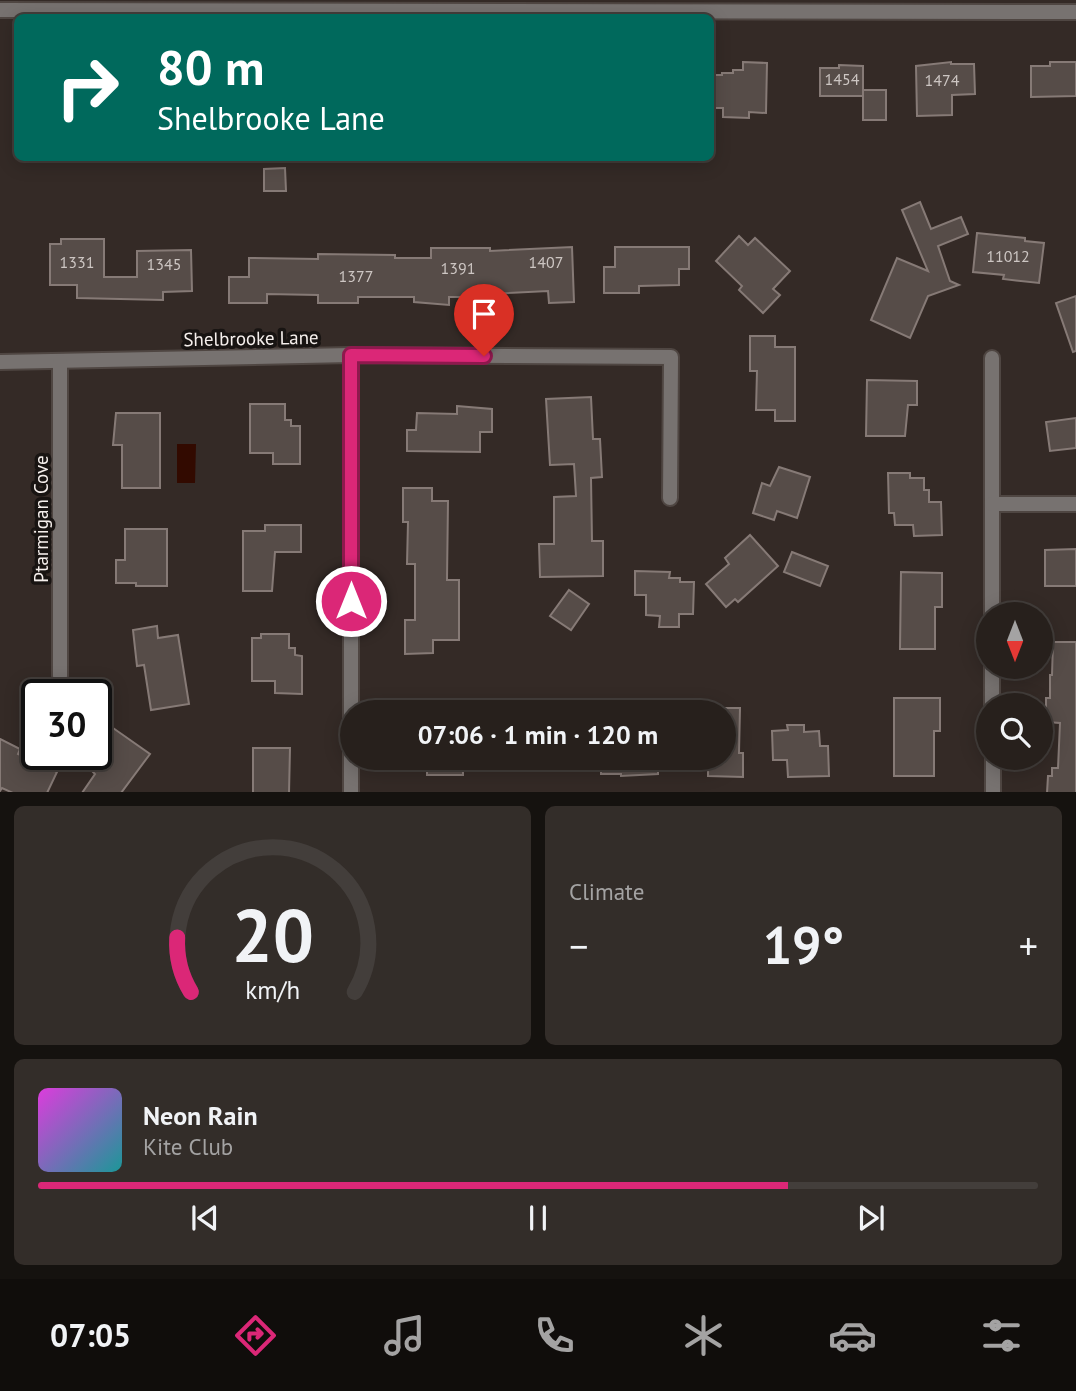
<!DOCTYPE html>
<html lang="en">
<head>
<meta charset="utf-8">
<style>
  body { margin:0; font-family:"PT Sans",sans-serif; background:#332d29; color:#f1f3f6; height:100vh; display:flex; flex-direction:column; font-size:26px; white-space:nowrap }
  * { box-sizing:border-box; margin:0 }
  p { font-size:23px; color:#a4a3a3 }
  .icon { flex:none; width:38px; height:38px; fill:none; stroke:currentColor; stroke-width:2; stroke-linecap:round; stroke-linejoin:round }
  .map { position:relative; height:792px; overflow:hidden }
  .drawer { display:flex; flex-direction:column; gap:14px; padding:14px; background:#15120f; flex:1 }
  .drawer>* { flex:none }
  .banner { position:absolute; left:14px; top:14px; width:700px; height:147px; border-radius:10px; box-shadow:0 4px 18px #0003,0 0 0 2px #433e3b; background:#00695c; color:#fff; overflow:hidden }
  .needle { width:46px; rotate:180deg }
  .fabs { position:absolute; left:976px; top:602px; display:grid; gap:14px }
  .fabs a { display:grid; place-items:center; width:77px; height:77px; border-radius:50%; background:#27201c; box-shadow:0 4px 18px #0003,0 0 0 2px #433e3b; font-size:35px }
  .speed { position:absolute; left:21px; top:679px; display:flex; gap:14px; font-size:35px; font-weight:700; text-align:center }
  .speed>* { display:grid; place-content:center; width:91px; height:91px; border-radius:50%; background:#27201c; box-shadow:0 4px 18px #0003,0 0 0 2px #433e3b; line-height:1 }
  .speed .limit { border:4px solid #111; border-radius:10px; background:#fff; color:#111 }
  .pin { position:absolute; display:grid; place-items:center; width:60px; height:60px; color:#fff; margin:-72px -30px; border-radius:50% 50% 50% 0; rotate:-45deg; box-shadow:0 0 7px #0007 }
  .pin .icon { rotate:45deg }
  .me { position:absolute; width:77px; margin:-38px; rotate:0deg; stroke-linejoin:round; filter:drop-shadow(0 0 5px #0008) }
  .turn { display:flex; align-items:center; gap:24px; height:147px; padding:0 28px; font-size:32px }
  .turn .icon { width:91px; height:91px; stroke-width:2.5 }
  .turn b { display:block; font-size:49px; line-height:60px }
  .big { font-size:52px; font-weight:800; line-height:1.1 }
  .drawer .card { flex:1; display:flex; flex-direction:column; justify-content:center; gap:10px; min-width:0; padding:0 24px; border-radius:10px; background:#332d29 }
  .drawer .dial { align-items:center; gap:0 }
  .dial svg { height:182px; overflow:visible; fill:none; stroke:#433e3b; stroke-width:7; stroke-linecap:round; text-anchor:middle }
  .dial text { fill:#f1f3f6; stroke:none }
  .song { display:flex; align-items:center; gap:21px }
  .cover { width:84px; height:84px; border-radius:10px; background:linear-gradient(135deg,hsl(300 70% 55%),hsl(180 70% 35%)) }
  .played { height:7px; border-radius:4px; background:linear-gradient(90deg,#db2777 75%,#433e3b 75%) }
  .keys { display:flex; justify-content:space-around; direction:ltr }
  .heat { display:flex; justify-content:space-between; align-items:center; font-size:38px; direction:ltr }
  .drawer .tiles { flex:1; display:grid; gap:14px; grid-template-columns:1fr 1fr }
  .card:last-child { grid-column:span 2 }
  .trip { position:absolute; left:340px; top:700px; width:396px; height:70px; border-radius:35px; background:#27201c; box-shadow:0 4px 18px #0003,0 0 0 2px #433e3b; font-weight:800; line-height:70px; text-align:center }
  .menu { display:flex; height:112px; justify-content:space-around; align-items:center; background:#100d0b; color:#a4a3a3 }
  .menu .icon { width:49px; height:49px }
  .menu .active { color:#db2777 }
  .menu b { font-size:32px; color:#f1f3f6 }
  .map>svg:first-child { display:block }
  .water { fill:#320a00 }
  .building { fill:#564c48; stroke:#867a76; stroke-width:2 }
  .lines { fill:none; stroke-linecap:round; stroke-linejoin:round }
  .minor-casing { stroke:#4f4642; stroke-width:18 }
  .minor { stroke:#777270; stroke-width:14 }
  .route-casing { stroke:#8e194d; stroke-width:18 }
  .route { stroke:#db2777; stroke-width:12 }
  .labels { text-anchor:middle; stroke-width:7; stroke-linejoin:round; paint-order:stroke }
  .number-label { font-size:16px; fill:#cdc6c3 }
  .street-label { font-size:19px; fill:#f5efec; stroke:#181412 }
</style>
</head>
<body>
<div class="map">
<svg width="1076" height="793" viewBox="0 0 1076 793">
  <rect width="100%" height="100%" fill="#342a26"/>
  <polygon class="water" points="177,444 196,444 195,483 177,483"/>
  <g class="building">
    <polygon points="743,62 767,63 766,113 749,112 749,118 723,117 723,108 710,108 711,75 722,75 722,73 733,73 733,70 743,70"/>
    <polygon points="951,62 951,64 974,64 975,94 952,95 952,115 917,116 916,66"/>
    <polygon points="1050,62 1076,62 1076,96 1031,97 1031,66 1050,66"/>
    <polygon points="839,65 863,66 863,96 820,96 820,68 839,68"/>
    <rect x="863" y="90" width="23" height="30"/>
    <polygon points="285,168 286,191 264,191 264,169"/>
    <polygon points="920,202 931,229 961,217 968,234 938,246 950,281 959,285 928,296 910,338 871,320 897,258 928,271 902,210"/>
    <polygon points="977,233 1025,238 1025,241 1044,243 1039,283 1003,279 1004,275 973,272"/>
    <polygon points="739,236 748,245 755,238 790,271 773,289 780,295 763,313 739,290 742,286 716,261"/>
    <polygon points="61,239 104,239 104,277 137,277 137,251 191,250 192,291 163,292 163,300 77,298 77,285 50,285 50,244 61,244"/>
    <polygon points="572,247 574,302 549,303 548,291 490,294 490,297 449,297 449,305 414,302 414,297 358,297 358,303 318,303 318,295 267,294 267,303 229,303 229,277 249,277 249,258 318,259 318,254 395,255 395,258 431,258 431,248 490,248 490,251"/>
    <polygon points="615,247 689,247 689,269 679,269 679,285 639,286 639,293 604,293 604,267 615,267"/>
    <polygon points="1076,296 1076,351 1073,352 1056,303"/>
    <polygon points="750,336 775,336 775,347 795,347 795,421 775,421 775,410 756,410 757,371 750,371"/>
    <polygon points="867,380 917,381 917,405 908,405 905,436 866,436"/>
    <polygon points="591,397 593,439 600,439 602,477 591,478 592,541 603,541 603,576 540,577 539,544 554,544 554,497 576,496 574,464 550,465 546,399"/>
    <polygon points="250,404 285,404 285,420 291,420 291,426 300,426 300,464 273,464 273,453 250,453"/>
    <polygon points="457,406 492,409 492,432 480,432 480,452 407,451 407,430 416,430 417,413 457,414"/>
    <polygon points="116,413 160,413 160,488 122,488 122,445 113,445"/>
    <polygon points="1076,418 1076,448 1050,451 1046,422"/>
    <polygon points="779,467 810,477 797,518 777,511 774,520 753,513 762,483 770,486"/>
    <polygon points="888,473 910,473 910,478 924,478 924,490 929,490 929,502 941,502 942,535 914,536 913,525 895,525 894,513 889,513"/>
    <polygon points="403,488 432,488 432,501 448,501 447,580 459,580 459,640 433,640 433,653 405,654 405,620 415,620 415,564 407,564 408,522 403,522"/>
    <polygon points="265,525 301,525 301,552 275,552 272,591 243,591 243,531 265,531"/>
    <polygon points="125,529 167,529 167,586 136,586 136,583 116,583 116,560 125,560"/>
    <polygon points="750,535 778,566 738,602 735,599 726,607 706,584 729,564 725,558"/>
    <polygon points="1076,549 1076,586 1045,586 1045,550"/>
    <polygon points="792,552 828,566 820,586 784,572"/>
    <polygon points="635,571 670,572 669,578 680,578 680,582 694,582 693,614 679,614 679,627 659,627 660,616 646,615 646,595 635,595"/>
    <polygon points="901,572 942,573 942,607 935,607 935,649 900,649"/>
    <polygon points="569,590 589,604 571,630 550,616"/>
    <polygon points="157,626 158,638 178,635 189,704 151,710 144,665 137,666 133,630"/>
    <polygon points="261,634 289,634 289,648 295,648 295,655 302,656 302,694 275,693 275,681 252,681 252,638 261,638"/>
    <polygon points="1053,642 1076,642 1076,793 1047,793 1048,776 1052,776 1052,768 1058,768 1060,723 1046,722 1046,698 1050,698 1050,675 1052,675"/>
    <polygon points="894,698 940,698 940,731 934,731 934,776 894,776"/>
    <polygon points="723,708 740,708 739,753 743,753 743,777 708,776 708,758 723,758"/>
    <polygon points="787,725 804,725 804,732 819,731 820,746 828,746 829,776 788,777 787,760 773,760 772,731 788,730"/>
    <polygon points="113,728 150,754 121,793 82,793 95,774 91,770 104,752 98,748"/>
    <polygon points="0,739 20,749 18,754 57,772 47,793 13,793 2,788 0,791"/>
    <polygon points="253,748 290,748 289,793 253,793"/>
    <rect x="427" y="758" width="36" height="17"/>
    <polygon points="601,758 658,758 658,774 621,776 621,774 601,774"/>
  </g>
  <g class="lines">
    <defs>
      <g id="minor">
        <polyline points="0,10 1076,12"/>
        <polyline points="351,355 351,793"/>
        <polyline points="992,358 992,614"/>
        <polyline points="0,362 351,355 671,357 670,498"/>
        <polyline points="60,362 60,676"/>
        <polyline points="992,504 1076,504"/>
        <polyline points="992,667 992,705"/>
        <polyline points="993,758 993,793"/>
      </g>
    </defs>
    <use href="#minor" class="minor-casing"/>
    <use href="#minor" class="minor"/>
  </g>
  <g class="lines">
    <defs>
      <polyline id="route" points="351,601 351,355 484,356"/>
    </defs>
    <use href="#route" class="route-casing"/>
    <use href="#route" class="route"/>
  </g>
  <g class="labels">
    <g class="number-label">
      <text x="842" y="85">1454</text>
      <text x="942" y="86">1474</text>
      <text x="1008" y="262">11012</text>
      <text x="77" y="268">1331</text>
      <text x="546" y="268">1407</text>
      <text x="164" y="270">1345</text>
      <text x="458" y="274">1391</text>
      <text x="356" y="282">1377</text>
    </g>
    <g class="street-label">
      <text transform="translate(251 338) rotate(-1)" y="7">Shelbrooke Lane</text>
      <text transform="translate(41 519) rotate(-90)" y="7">Ptarmigan Cove</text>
    </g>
  </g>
</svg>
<div class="fabs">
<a><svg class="needle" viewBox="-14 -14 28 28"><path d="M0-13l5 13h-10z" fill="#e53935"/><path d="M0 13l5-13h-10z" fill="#a4a3a3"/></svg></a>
<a><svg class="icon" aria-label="search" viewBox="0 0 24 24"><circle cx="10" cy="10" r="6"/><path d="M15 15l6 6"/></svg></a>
</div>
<div class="speed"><div class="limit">30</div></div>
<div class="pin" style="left:484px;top:356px;background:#d93025"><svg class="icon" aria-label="arrive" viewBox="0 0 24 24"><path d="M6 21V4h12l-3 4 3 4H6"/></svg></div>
<svg class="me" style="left:351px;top:601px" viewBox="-20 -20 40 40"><circle r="17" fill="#db2777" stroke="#fff" stroke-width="3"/><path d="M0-11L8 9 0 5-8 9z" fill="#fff"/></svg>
<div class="trip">07:06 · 1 min · 120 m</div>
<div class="banner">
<div class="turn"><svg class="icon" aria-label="right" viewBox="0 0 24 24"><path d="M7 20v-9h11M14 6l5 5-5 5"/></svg><div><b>80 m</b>Shelbrooke Lane</div></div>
</div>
</div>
<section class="drawer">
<div class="tiles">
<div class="card dial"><svg viewBox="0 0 100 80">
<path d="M14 69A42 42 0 1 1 86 69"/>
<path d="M14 69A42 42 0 0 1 8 45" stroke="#db2777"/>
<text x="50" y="56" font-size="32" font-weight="700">20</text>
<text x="50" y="72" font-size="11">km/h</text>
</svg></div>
<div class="card"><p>Climate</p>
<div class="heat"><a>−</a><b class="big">19°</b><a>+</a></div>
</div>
<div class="card">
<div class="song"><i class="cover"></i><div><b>Neon Rain</b><p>Kite Club</p></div></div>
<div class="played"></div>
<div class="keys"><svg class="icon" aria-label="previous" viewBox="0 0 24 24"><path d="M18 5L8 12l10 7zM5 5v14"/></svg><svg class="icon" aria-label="pause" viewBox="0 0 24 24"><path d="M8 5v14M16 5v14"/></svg><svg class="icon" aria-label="next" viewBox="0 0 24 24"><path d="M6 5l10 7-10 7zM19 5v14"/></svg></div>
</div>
</div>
</section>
<nav class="menu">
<b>07:05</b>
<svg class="icon active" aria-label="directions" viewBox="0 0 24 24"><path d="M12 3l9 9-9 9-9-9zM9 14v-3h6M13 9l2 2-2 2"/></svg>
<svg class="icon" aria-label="music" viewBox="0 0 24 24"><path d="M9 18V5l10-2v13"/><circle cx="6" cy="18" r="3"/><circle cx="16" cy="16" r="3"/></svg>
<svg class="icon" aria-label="phone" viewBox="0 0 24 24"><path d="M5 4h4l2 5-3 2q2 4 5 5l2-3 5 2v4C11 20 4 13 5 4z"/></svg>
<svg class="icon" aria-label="climate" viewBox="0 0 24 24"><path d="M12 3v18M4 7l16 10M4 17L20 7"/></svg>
<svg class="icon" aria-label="car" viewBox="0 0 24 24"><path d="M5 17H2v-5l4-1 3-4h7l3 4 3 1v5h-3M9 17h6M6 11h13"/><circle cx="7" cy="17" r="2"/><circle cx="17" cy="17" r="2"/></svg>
<svg class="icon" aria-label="filters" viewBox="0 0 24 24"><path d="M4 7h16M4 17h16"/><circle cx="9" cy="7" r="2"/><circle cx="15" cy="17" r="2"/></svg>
</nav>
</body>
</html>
